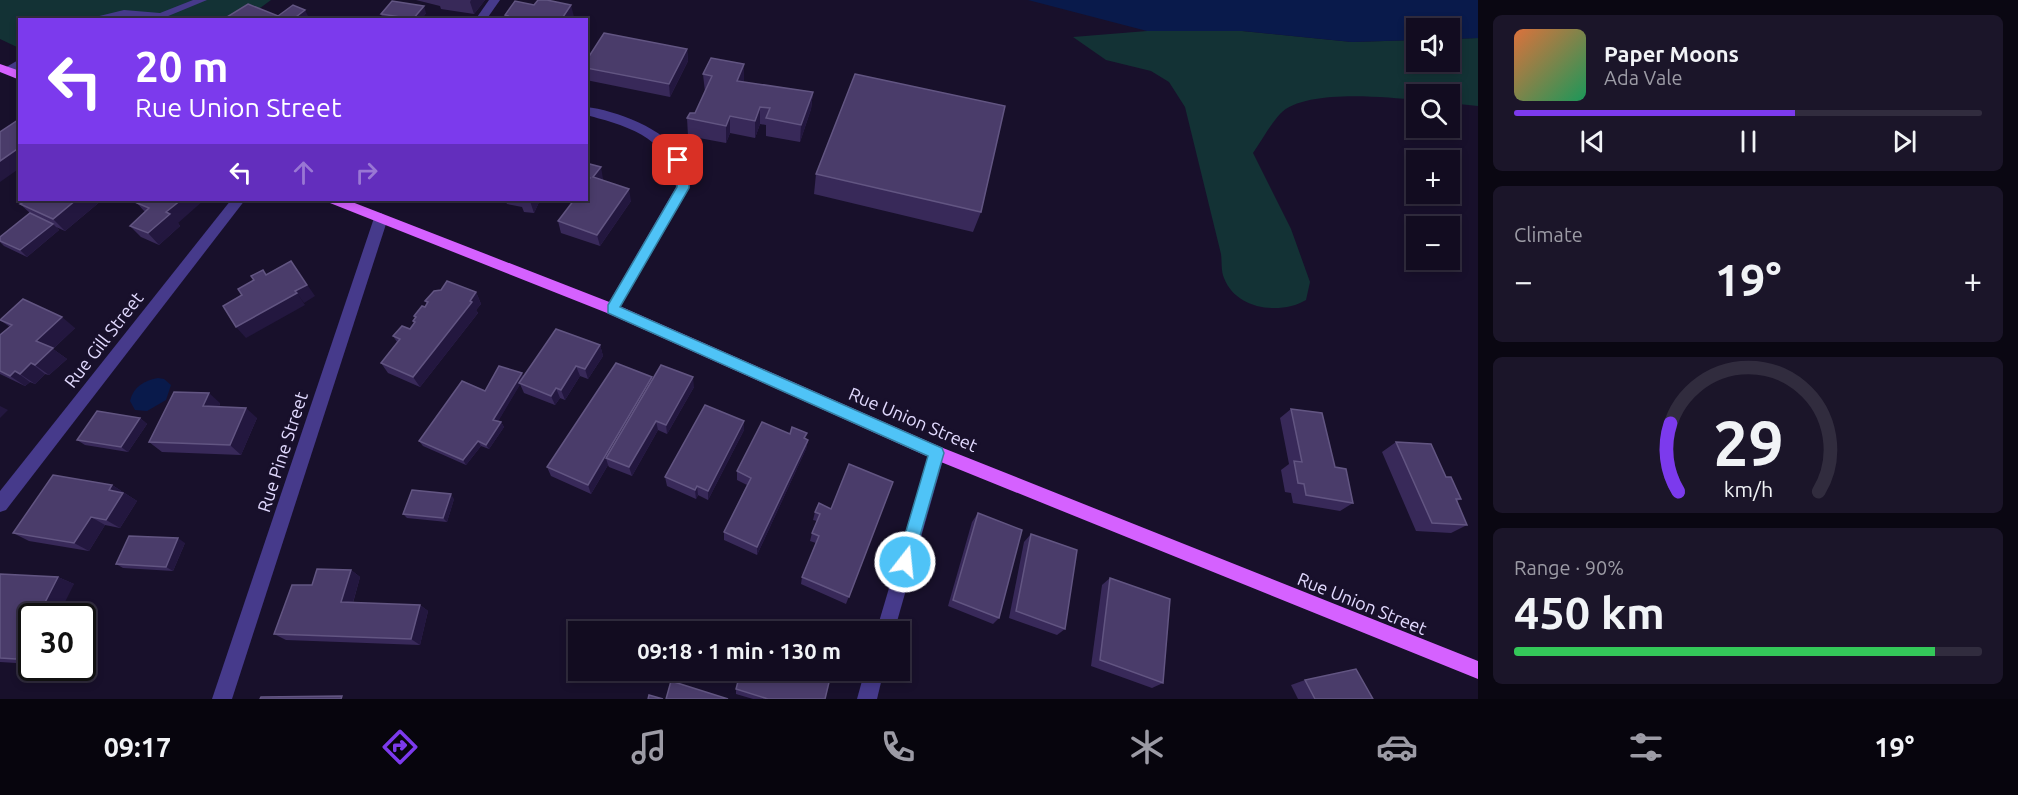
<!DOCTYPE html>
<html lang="en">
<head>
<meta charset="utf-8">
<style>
  body { margin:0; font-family:Ubuntu,sans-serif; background:#1b1529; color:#f1f3f6; height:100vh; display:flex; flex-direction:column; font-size:22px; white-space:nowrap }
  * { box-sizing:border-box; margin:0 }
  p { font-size:20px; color:#9c9ba5 }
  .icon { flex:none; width:33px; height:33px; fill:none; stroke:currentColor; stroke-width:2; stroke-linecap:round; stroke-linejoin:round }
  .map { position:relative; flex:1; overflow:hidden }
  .panel { display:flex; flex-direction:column; gap:15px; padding:15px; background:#0a0712; width:540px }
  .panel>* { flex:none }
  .banner { position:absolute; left:18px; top:18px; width:570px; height:183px; border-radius:0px; box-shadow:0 3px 9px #0003,0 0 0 2px #312c3e; background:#7c3aed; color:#fff; overflow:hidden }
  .controls { position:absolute; left:1406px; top:18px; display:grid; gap:12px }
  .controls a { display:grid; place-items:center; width:54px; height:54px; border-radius:0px; background:#120c20; box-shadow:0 3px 9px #0003,0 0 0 2px #312c3e; font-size:30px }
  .speed { position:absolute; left:18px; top:603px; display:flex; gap:12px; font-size:30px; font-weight:700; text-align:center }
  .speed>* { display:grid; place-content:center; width:78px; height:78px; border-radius:50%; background:#120c20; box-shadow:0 3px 9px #0003,0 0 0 2px #312c3e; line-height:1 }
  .speed .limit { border:3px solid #111; border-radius:9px; background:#fff; color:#111 }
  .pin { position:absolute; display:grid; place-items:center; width:51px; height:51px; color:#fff; margin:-26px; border-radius:12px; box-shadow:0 3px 9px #0006 }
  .me { position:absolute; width:66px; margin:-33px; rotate:16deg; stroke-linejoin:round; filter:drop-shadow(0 0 4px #0008) }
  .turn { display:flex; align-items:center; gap:21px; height:126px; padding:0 18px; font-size:27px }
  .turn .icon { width:78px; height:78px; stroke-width:2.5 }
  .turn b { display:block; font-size:42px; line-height:51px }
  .lanes { display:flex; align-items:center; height:57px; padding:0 18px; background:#0003; justify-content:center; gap:30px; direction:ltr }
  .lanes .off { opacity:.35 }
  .big { font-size:45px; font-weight:700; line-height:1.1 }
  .panel .tile { flex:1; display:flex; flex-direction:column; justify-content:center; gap:9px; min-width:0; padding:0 21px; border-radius:9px; background:#1b1529 }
  .panel .dial { align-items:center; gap:0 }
  .dial svg { height:156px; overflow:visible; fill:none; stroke:#312c3e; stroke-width:7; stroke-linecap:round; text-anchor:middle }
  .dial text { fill:#f1f3f6; stroke:none }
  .song { display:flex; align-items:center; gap:18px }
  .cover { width:72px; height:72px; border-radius:9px; background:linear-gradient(135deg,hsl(20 70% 55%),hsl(150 70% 35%)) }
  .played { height:6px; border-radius:3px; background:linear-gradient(90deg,#7c3aed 60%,#312c3e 60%) }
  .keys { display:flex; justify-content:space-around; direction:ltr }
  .heat { display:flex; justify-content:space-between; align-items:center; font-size:33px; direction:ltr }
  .charge { height:9px; border-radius:4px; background:linear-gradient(90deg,#34c759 90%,#312c3e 0) }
  .trip { position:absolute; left:568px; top:621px; width:342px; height:60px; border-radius:0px; background:#120c20; box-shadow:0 3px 9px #0003,0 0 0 2px #312c3e; font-weight:700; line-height:60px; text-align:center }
  .tab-bar { display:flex; height:96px; justify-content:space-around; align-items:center; background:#07050d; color:#9c9ba5 }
  .tab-bar .icon { width:42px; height:42px }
  .tab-bar .active { color:#7c3aed }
  .tab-bar b { font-size:27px; color:#f1f3f6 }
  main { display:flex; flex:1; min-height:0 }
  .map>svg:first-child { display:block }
  .green { fill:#133235 }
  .water { fill:#091a4b }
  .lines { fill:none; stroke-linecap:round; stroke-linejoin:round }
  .service { fill:#463a8b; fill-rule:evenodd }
  .minor { fill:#463a8b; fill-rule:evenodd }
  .primary { fill:#d561ff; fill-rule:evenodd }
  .wall { fill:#382959 }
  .shaded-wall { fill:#23173f }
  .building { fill:#4a3c6a; stroke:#625582; stroke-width:1.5 }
  .route { fill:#4fc3f7; stroke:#337fa1; stroke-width:1.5 }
  .labels { text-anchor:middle; stroke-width:6; stroke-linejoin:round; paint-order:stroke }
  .street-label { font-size:18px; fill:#e2daff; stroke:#18102b }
</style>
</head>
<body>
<main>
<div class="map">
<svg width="1478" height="699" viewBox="0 0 1478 699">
  <rect width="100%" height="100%" fill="#18102b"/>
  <g class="green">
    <polygon points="0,0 271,0 245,19 20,20 19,48 0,39"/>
    <path d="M1147 31H1242L1352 42 1416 40V62H1449V39L1478 38V106L1449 103V94H1416V100C1383 97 1304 89 1280 114 1270 125 1262 140 1253 153L1291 229 1310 282 1306 300C1281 315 1236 310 1224 278 1221 271 1222 262 1221 254L1185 107 1169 82 1151 71 1106 60 1073 37Z"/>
  </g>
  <g class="water">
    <polygon points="1028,0 1478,0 1478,38 1449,39 1449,28 1416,28 1416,40 1352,42 1243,31 1147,31"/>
    <path d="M158 378 164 379 171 385 166 400 147 411 135 410 130 401C133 387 145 380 158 378Z"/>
  </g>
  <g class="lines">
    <g class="service">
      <polygon points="193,0 207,0 161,19 124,16 106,20 83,20 124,10 160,13"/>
      <polygon points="20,59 20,67 11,73 3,73 3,69"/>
    </g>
    <g class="minor">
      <polygon points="489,0 500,0 486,20 475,20"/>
      <path d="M586 107C615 110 666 129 681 156 686 166 688 175 690 187L617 313H607L605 309 676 187C671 138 628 126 586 115Z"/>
      <polygon points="231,200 245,200 6,510 0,512 0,491"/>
      <polygon points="381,213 388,218 232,699 212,699 374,218"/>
      <polygon points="937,446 943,448 945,453 894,632 876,632 929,453 931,448"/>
      <polygon points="865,670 884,670 877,699 857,699"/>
    </g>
    <g class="primary">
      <polygon points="0,64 20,71 20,80 0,72"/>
      <polygon points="329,200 347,200 617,305 943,448 1478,661 1478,679 931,458 607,313 330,203"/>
    </g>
  </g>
  <g class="wall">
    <polygon points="416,0 485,0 474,14 441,9 440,6"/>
    <polygon points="426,13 421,20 383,20 381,14"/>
    <polygon points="687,49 688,61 670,97 586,80 586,61"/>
    <polygon points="703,74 744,82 813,92 811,109 800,142 766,136 766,125 760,124 755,138 730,133 726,143 688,136 687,118 695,113 705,92"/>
    <polygon points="586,163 603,179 603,180 631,201 600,246 561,233 558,221 586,200"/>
    <polygon points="816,174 981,212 973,232 814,194"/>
    <polygon points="102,200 65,231 56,227 59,230 27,257 4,246 0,242 0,237 30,213 20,204"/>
    <polygon points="141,200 178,223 180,226 159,245 141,237 130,226 145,212 137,203"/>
    <polygon points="505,200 540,200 534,213 524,212 522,207 507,204"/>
    <polygon points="476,292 481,304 476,310 478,313 420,387 388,373 381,363 397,342 393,336 410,329 414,323 413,321 415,318 414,316 427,304 425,301"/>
    <polygon points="0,320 75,328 53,349 67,359 49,375 45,374 35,384 30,382 25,386 0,374 0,335 10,327"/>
    <polygon points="600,345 603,356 588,379 580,376 565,400 560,398 555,405 524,393 520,384 498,421 501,422 504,427 489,449 481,446 466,465 423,446 419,441 485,391 524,377"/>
    <polygon points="652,379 694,387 667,434 658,430 632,476 609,467 608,465 591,494 551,476 547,467"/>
    <polygon points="220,403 219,407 257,418 241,455 162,452 149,442"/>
    <polygon points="1291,409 1335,467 1353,503 1340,511 1293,503 1291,493 1285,492 1281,470 1289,464 1280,418"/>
    <polygon points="140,418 147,424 128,452 85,445 77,440"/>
    <polygon points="744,421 744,430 708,500 698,495 696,499 667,486 665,477"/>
    <polygon points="790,434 808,440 806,449 757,555 724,540 724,532 747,485 737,480 737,471"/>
    <polygon points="1396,442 1446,477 1461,499 1457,501 1467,525 1451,533 1416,531 1382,452"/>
    <polygon points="893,482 846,604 801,584 802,577 816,543 810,541 812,533 817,521 813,520 815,512 831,509"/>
    <polygon points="112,485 137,501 120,528 105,525 89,551 29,541 13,533"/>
    <polygon points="454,499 447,522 407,518 403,514"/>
    <polygon points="978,513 999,618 993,624 948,606 972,522"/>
    <polygon points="1031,534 1065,629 1057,635 1009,618 1024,542"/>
    <polygon points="185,543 173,571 123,568 116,564"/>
    <polygon points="351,570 360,577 353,603 420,605 428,611 420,645 286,640 274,634 312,585"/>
    <polygon points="0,574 58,577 74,584 32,616 32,664 0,662"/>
    <polygon points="1110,578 1163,683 1152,688 1091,666 1102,585"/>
    <polygon points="1305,680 1373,699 1298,699 1291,685"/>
    <polygon points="736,689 825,699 753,699 736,694"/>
  </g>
  <g class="shaded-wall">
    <polygon points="471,0 485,0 474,14 470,2"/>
    <polygon points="571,5 574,17 572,20 561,20"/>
    <polygon points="424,6 426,13 421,20 413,20"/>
    <polygon points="305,10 310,20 292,20"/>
    <polygon points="687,49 688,61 670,97 669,84"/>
    <polygon points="744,64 744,82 737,81"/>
    <polygon points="813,92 811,109 800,142 801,125"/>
    <polygon points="760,107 760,124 755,138 755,121"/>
    <polygon points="730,116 730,133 726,143 726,126"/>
    <polygon points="20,147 20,168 0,182 0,161"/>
    <polygon points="601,167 603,179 596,189 593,177"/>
    <polygon points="629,189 631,201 600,246 597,235"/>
    <polygon points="76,200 102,200 65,231 53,219"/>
    <polygon points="181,200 204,200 178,223 180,226 159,245 148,233 166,212"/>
    <polygon points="531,200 540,200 534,213 530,201"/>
    <polygon points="53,224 59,230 27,257 20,250"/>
    <polygon points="291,261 315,296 304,303 295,291"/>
    <polygon points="476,292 481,304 476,310 478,313 420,387 413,377"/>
    <polygon points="297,293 305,305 246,338 236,327"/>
    <polygon points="62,317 75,328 53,349 67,359 49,375 35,365 36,341"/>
    <polygon points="600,345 603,356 588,379 585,369"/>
    <polygon points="31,363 45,374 35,384 20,374"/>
    <polygon points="576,366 580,376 565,400 561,390"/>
    <polygon points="15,371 30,382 25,386 10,376"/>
    <polygon points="522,373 524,378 496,425 493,420"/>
    <polygon points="652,377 654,387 606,458 608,465 591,494 588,485"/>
    <polygon points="693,377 694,387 667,434 666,425"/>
    <polygon points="556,388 560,398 555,405 551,396"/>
    <polygon points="209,393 220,403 215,416 203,406"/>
    <polygon points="0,406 8,410 0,418"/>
    <polygon points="246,408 257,418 241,455 230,445"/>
    <polygon points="140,418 147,424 128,452 121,447"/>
    <polygon points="656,421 658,430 632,476 629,467"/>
    <polygon points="744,421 744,430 708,500 708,491"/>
    <polygon points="501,422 504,427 489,449 486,445"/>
    <polygon points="808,440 806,449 757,555 757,547"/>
    <polygon points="478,441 481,446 466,465 463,460"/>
    <polygon points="112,485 137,501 120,528 106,520 109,490"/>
    <polygon points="697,486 698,495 696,499 695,490"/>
    <polygon points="451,494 454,499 447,522 443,518"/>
    <polygon points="91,517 105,525 89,551 74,543"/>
    <polygon points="178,538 185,543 173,571 166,567"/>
    <polygon points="351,570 360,577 351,609 341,602"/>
    <polygon points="58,577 74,584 58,616 38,616"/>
    <polygon points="420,605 428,611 420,645 411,639"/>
    <polygon points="32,628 32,663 16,659"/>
  </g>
  <g class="building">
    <polygon points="538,0 547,0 571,5 561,20 505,20 508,16 505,15 515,1 534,5"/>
    <polygon points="392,1 424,6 413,19 381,14"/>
    <polygon points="248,4 278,16 293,5 305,10 292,20 222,20"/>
    <polygon points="604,33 687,49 669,84 586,68 586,61"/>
    <polygon points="711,58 744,64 737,81 813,92 801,125 766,118 770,108 760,107 755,121 730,116 726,126 687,118 690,113 695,113 712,76 703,74"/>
    <polygon points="855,74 1005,106 981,212 816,174"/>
    <polygon points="18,120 20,120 20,147 0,161 0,132"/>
    <polygon points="586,163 601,167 593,177 629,189 597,235 558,221 574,200 586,200 586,183 590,178 586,177"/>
    <polygon points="27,200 76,200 53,219 20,204"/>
    <polygon points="141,200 181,200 166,212 170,214 148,233 130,226 149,208 137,203"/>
    <polygon points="30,213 53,224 20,250 0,241 0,237"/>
    <polygon points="291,261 307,285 295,291 297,293 236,327 223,306 242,295 238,289 254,280 251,276 263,270 266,275"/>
    <polygon points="447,281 476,292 470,301 472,302 413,377 381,363 400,339 393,336 402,326 410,329 415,322 413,321 416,317 414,316 422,306 425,307 428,302 425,301 434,291 441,290"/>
    <polygon points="23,299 62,317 36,341 53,348 35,365 31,363 20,374 15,371 10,376 0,371 0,335 12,325 0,320"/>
    <polygon points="556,329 600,345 585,369 576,366 561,390 556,388 551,396 519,383"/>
    <polygon points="616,363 652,377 588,485 547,467"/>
    <polygon points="661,365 693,377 666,425 656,421 629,467 606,458"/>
    <polygon points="499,366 522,373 493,420 501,422 486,445 478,441 463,460 419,441 462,381 485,391"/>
    <polygon points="174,392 209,393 203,406 246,408 230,445 149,442"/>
    <polygon points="705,405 744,421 708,491 697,486 695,490 665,477"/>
    <polygon points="1291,409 1322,413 1335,467 1346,469 1353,503 1306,495 1304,484 1298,483 1294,461 1302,462"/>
    <polygon points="97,411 140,418 121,447 77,440"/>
    <polygon points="762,422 790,434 792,427 807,433 804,438 808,440 757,547 724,532 751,478 737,471"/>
    <polygon points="1396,442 1431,444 1446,477 1451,477 1461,499 1456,499 1467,525 1432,523"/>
    <polygon points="849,464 893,482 849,597 802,577 819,536 812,533 820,514 815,512 819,503 831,509"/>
    <polygon points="53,475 112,485 109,490 123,493 106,520 91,517 74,543 13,533"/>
    <polygon points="412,490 451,494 443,518 403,514"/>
    <polygon points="978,513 1022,530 999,618 953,600"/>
    <polygon points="1031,534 1077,550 1065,629 1016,611"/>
    <polygon points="129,536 178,538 166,567 116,564"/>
    <polygon points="317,569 351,570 341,602 420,605 411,639 274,634 292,585 312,585"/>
    <polygon points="0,574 58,577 38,616 32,616 32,628 16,659 0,658"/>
    <polygon points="1110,578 1170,599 1163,683 1100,660"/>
    <polygon points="1356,669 1373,699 1315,699 1305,680"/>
    <polygon points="741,670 832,670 825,699 768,699 736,689"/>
    <polygon points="671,681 728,699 666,699"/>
    <polygon points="649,695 663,699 648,699"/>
    <polygon points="342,696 341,699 260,699 261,697"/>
  </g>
  <polygon class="route" points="678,156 682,158 689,175 689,188 620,307 942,448 944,453 911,567 905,569 900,567 897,562 928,456 608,313 608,305 677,187 678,175 672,160"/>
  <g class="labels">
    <g class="street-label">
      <text transform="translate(104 340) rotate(-52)" y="6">Rue Gill Street</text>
      <text transform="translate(913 420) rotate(23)" y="6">Rue Union Street</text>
      <text transform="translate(283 452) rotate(-72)" y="6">Rue Pine Street</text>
      <text transform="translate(1362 604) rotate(22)" y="6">Rue Union Street</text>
    </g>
  </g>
</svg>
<div class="controls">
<a><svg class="icon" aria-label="sound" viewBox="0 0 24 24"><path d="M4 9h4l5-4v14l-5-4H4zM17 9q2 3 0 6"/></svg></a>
<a><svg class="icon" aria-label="search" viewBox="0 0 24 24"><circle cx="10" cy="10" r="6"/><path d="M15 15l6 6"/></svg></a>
<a>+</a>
<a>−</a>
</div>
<div class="speed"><div class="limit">30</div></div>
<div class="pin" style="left:678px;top:160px;background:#d93025"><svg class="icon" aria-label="arrive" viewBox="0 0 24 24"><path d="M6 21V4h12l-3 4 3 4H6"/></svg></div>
<svg class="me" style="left:905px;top:562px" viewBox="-20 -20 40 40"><circle r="17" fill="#4fc3f7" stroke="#fff" stroke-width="3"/><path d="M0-11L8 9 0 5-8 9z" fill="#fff"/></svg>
<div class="trip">09:18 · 1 min · 130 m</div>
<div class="banner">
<div class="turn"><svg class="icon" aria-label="left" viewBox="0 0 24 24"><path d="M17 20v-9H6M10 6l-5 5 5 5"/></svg><div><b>20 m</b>Rue Union Street</div></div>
<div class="lanes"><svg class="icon" aria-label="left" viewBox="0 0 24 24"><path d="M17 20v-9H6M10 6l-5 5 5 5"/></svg><svg class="icon off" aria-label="ahead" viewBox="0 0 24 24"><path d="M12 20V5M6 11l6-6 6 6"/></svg><svg class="icon off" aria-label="right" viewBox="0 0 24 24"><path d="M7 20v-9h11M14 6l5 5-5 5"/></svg></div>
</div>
</div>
<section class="panel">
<div class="tile">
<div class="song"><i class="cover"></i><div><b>Paper Moons</b><p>Ada Vale</p></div></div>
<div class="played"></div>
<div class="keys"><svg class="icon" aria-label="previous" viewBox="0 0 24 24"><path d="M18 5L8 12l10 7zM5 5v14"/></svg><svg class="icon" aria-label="pause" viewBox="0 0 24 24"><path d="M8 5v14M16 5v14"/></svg><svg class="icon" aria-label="next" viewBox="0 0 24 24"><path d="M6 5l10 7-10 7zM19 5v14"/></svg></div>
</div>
<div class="tile"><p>Climate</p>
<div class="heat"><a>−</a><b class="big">19°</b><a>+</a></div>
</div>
<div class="tile dial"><svg viewBox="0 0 100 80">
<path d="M14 69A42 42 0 1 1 86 69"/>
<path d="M14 69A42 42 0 0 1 10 34" stroke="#7c3aed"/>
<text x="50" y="56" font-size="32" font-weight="700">29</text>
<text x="50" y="72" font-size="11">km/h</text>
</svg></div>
<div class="tile"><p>Range · 90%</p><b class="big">450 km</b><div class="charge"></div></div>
</section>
</main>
<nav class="tab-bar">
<b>09:17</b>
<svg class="icon active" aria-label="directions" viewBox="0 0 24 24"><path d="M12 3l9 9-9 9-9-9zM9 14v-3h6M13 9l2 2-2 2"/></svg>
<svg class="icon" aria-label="music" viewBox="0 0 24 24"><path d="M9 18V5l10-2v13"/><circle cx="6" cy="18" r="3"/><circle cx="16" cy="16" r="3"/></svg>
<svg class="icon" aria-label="phone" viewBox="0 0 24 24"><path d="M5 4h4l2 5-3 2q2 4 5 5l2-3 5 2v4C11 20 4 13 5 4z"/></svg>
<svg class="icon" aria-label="climate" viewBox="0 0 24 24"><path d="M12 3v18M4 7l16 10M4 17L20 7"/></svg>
<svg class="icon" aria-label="car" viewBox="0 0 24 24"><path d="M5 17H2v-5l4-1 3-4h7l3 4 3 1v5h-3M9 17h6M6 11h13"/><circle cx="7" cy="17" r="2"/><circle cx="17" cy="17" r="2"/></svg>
<svg class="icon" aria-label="filters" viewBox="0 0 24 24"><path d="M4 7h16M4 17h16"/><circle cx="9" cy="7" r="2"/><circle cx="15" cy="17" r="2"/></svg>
<b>19°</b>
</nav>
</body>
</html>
